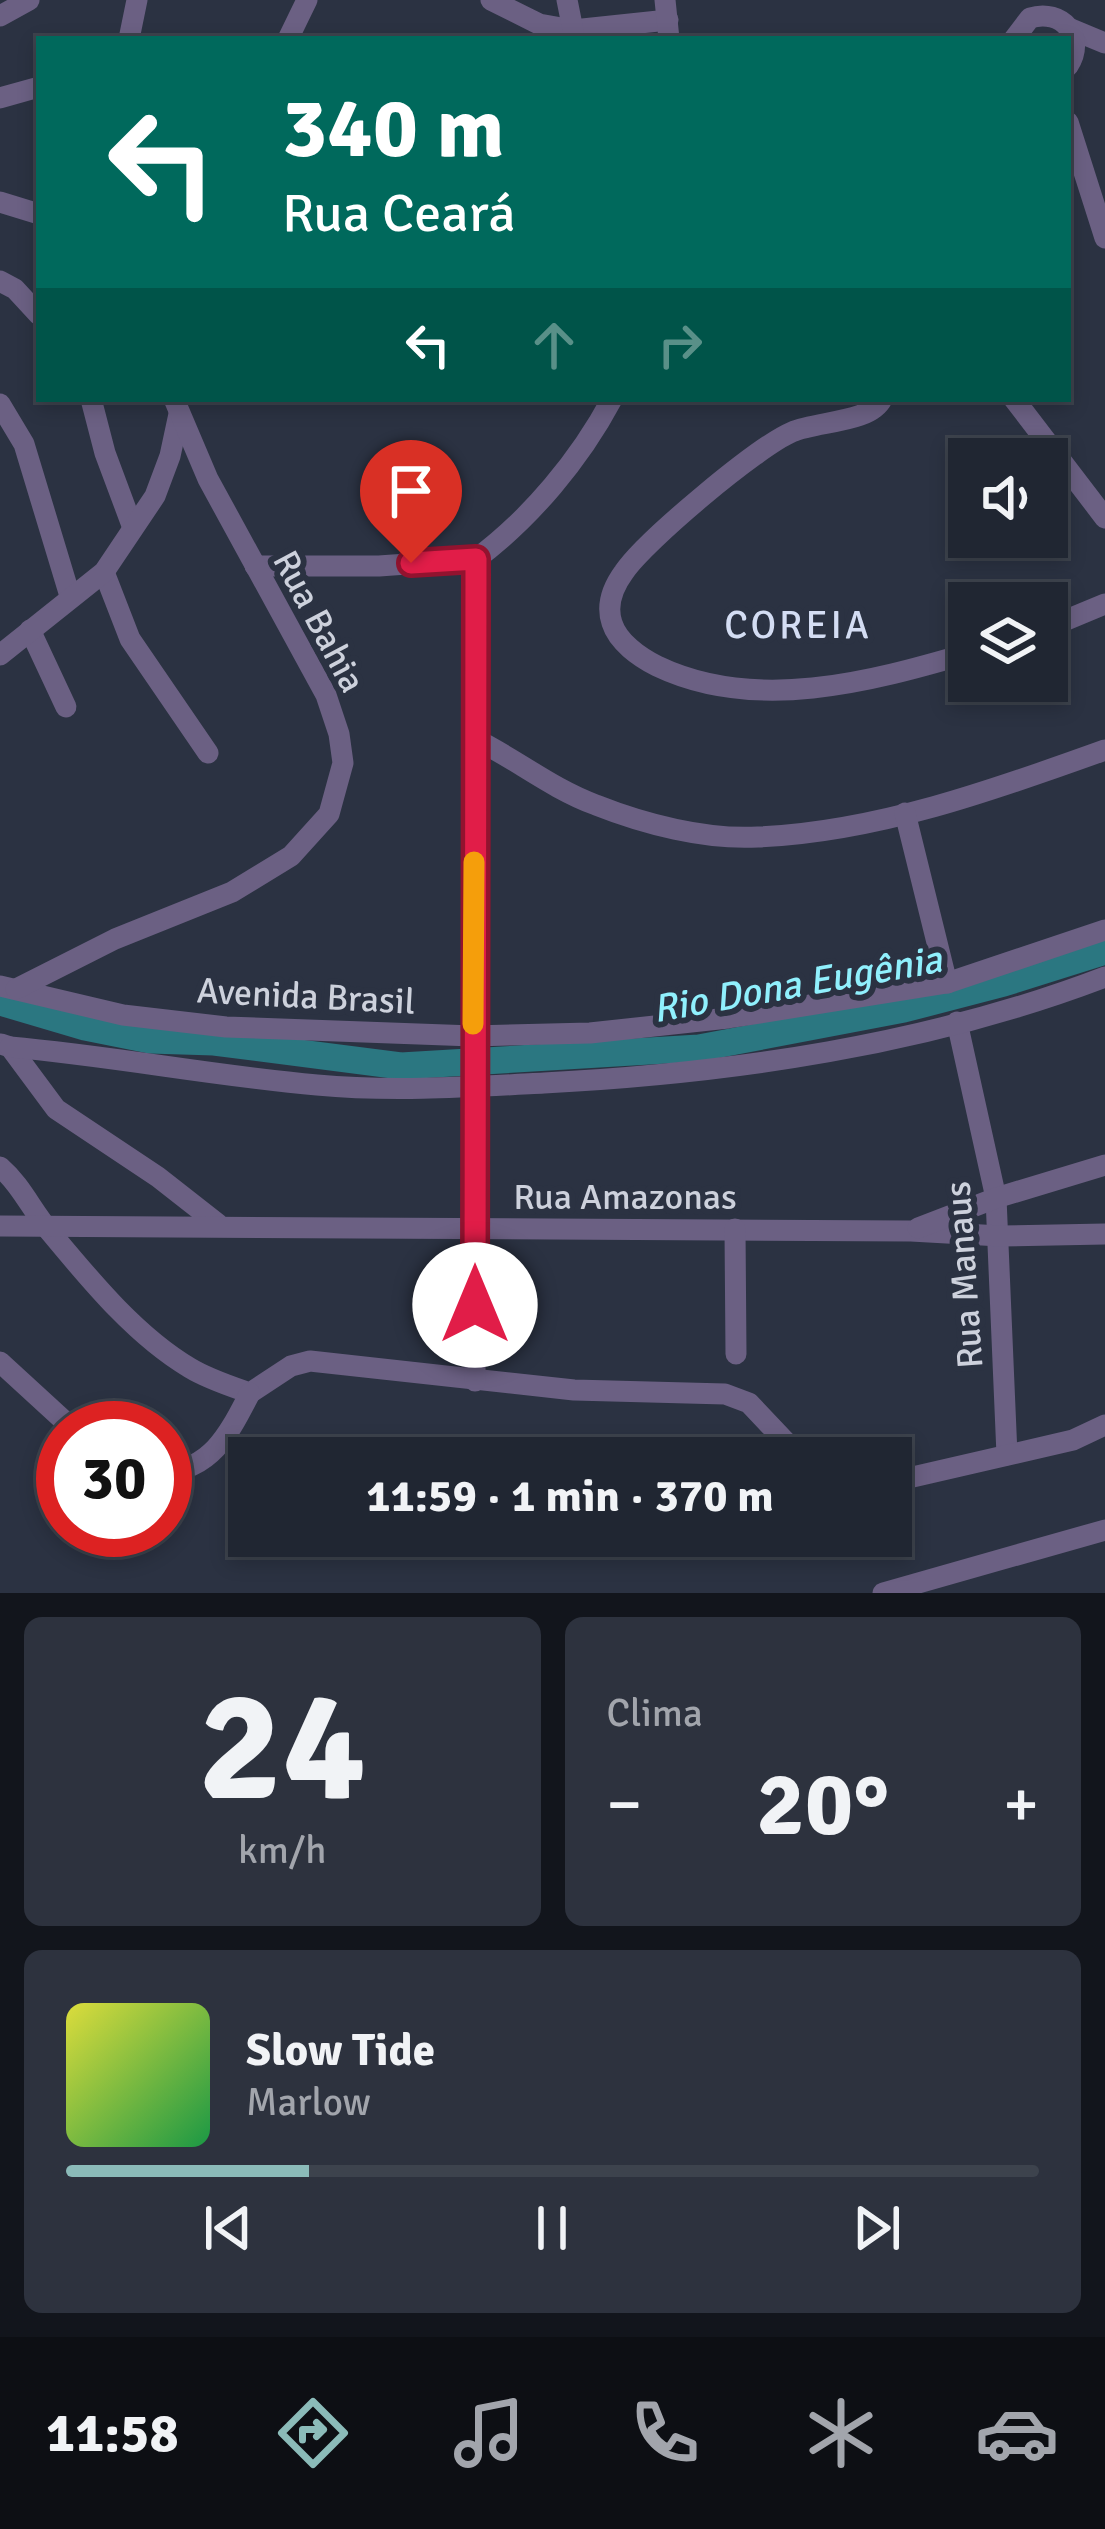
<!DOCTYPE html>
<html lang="pt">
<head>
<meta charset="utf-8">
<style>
  body { margin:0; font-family:Signika,sans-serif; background:#2d323e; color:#f1f3f6; height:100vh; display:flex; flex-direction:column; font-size:45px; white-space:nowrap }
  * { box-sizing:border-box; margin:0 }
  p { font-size:39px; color:#a2a5ac }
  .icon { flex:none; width:66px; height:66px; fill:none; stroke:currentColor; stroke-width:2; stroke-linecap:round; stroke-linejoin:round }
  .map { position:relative; height:1593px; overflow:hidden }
  .sheet { display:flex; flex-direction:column; gap:24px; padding:24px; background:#12151c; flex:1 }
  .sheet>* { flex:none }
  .guide { position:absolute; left:36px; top:36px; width:1035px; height:366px; border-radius:0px; box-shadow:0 6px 18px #0003,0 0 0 3px #3d434d; background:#00695c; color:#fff; overflow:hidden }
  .buttons { position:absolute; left:948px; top:438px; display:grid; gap:24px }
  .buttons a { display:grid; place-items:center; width:120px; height:120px; border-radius:0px; background:#202632; box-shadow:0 6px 18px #0003,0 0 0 3px #3d434d; font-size:60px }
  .speed { position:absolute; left:36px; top:1401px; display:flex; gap:24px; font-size:60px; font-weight:700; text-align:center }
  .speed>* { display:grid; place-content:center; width:156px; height:156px; border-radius:50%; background:#202632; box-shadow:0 6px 18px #0003,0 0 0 3px #3d434d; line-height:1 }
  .speed .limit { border:18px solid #d22; background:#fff; color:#111 }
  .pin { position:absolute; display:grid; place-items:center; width:102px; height:102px; color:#fff; margin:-123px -51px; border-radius:50% 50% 50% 0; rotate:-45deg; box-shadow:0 0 12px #0007 }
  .pin .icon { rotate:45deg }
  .me { position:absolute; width:132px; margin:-66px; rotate:0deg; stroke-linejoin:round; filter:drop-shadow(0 0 9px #0008) }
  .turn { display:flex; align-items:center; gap:42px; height:252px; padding:0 48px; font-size:54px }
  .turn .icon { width:156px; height:156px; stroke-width:2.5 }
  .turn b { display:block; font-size:84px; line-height:102px }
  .lanes { display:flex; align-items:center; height:114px; padding:0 48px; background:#0003; justify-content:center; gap:60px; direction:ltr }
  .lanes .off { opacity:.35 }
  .big { font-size:90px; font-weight:800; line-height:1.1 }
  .sheet .tile { flex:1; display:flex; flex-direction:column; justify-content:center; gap:18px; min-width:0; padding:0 42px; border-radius:18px; background:#2d323e }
  .sheet .dial { align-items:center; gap:0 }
  .dial b { font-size:156px; line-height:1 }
  .song { display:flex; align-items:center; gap:36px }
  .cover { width:144px; height:144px; border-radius:18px; background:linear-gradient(135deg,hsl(60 70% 55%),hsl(140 70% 35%)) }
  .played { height:12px; border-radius:6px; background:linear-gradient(90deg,#8bbbb9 25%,#3d434d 25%) }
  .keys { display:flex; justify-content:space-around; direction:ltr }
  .heat { display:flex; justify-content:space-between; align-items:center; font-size:66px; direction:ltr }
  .sheet .tiles { flex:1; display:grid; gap:24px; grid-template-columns:1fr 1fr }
  .tile:last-child { grid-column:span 2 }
  .trip { position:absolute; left:228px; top:1437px; width:684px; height:120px; border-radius:0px; background:#202632; box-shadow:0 6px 18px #0003,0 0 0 3px #3d434d; font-weight:800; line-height:120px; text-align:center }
  .menu { display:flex; height:192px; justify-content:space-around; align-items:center; background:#0d0f14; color:#a2a5ac }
  .menu .icon { width:84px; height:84px }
  .menu .selected { color:#8bbbb9 }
  .menu b { font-size:54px; color:#f1f3f6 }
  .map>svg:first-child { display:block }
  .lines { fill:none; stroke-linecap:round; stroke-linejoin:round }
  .river { stroke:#2b7781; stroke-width:27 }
  .minor { stroke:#6b6083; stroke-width:21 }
  .route-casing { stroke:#92132f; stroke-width:30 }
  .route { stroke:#e11d48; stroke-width:21 }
  .slow { stroke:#f59e0b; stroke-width:21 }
  .labels { text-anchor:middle; stroke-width:12; stroke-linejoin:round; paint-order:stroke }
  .street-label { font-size:36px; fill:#cdd1dc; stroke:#2b3242 }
  .neighbourhood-label { font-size:39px; letter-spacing:3px; fill:#d4ddf3; stroke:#2b3242 }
  .water-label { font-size:39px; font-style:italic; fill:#90f0fd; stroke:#2b3242 }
</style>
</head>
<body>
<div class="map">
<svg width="1105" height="1593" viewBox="0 0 1105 1593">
  <rect width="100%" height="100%" fill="#2b3242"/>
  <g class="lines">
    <polyline class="river" points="0,1002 85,1027 150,1040 214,1042 401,1066 699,1048 904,1009 1004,983 1105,951"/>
    <g class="minor">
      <polyline points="491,0 539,24 573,30 668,20"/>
      <polyline points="567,0 573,30"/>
      <polyline points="665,0 669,39"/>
      <polyline points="0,16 29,0"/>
      <polyline points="1071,29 1105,43"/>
      <polyline points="129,39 137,0"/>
      <polyline points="288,39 307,0"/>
      <path d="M1014 39 1030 18C1062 8 1087 37 1068 66"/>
      <polyline points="0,98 39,87"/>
      <polyline points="1068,122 1105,238"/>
      <polyline points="0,202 39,214"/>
      <polyline points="0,281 15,289 39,315"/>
      <polyline points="91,399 105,453 133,528"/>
      <path d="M882 399C870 423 817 421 792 432 757 447 645 541 624 572 613 587 606 605 612 623 618 642 639 657 657 666 755 713 870 682 969 653"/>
      <polyline points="1014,399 1105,518"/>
      <polyline points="0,404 24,444 70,596"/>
      <path d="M476 559C531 518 580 459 612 399"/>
      <polyline points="255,566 379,566 476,559"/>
      <polyline points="104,572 130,639 208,753"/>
      <polyline points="1047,628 1105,604"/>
      <polyline points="30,630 66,707"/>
      <polyline points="0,655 104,572 155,496 170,456 179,414"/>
      <path d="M475 739C516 759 552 789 596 805 644 824 705 840 758 837 876 832 994 790 1105 750"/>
      <polyline points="905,813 947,983"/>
      <polyline points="0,986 123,1015 226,1027 473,1036 590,1033 728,1018 947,983 1105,930"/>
      <polyline points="16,989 115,939 232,892 291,856 329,814 343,763 339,734 326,695 208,479 174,399"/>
      <polyline points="957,1022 996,1198 1007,1455"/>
      <polyline points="1,1044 10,1047 56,1109 158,1177 218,1224"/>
      <path d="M10 1047C113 1056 214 1076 317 1085 391 1092 469 1087 544 1083 733 1073 927 1045 1105 977"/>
      <path d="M0 1167C22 1186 32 1211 51 1233 91 1281 136 1336 190 1368 208 1379 230 1386 250 1393L291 1366 310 1361 574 1390 725 1394 749 1403 801 1458"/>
      <polyline points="0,1226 911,1231 1000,1236 1105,1234"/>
      <polyline points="918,1228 996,1198 1105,1165"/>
      <polyline points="735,1229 736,1354"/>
      <polyline points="0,1362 72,1428"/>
      <polyline points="475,1381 476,559"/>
      <path d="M165 1472C213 1469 230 1431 250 1393"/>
      <polyline points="891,1482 1073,1440 1105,1425"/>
      <polyline points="883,1593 1105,1530"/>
    </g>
  </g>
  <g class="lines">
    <defs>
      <polyline id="route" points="411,563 476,559 475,1305"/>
    </defs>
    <use href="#route" class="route-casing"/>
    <use href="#route" class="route"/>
    <polyline class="slow" points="473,1024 474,862"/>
  </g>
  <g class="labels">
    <g class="street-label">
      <text transform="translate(320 621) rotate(62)" y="13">Rua Bahia</text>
      <text transform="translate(306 995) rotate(3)" y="13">Avenida Brasil</text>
      <text x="625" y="1209">Rua Amazonas</text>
      <text transform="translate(963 1275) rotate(-94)" y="13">Rua Manaus</text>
    </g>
    <g class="neighbourhood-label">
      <text x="798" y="638">COREIA</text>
    </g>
    <g class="water-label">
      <text transform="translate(797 983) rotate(-10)" y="14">Rio Dona Eugênia</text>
    </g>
  </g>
</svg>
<div class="buttons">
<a><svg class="icon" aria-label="sound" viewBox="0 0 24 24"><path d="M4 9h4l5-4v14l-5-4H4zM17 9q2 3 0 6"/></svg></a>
<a><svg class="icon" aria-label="layers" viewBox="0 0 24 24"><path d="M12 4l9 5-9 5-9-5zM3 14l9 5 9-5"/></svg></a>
</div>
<div class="speed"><div class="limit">30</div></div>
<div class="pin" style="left:411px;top:563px;background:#d93025"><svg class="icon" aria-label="arrive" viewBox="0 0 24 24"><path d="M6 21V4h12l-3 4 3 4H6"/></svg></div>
<svg class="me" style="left:475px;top:1305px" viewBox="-20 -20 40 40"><circle r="19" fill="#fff"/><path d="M0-13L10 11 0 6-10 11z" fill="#e11d48"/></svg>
<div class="trip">11:59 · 1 min · 370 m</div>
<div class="guide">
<div class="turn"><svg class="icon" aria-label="left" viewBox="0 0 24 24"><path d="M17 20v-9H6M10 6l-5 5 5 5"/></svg><div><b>340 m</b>Rua Ceará</div></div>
<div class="lanes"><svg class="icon" aria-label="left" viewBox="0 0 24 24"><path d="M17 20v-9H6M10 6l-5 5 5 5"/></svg><svg class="icon off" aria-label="ahead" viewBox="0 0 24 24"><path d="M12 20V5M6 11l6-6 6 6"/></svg><svg class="icon off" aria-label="right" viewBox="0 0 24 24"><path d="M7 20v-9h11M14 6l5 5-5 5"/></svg></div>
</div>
</div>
<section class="sheet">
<div class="tiles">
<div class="tile dial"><b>24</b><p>km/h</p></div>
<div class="tile"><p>Clima</p>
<div class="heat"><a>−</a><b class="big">20°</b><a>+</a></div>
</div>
<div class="tile">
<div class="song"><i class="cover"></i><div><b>Slow Tide</b><p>Marlow</p></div></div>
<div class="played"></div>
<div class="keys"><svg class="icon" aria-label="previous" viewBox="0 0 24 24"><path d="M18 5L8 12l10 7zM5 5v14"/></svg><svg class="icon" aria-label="pause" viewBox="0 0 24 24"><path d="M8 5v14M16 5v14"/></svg><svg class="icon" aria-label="next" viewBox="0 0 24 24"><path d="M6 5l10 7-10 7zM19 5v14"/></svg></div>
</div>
</div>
</section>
<nav class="menu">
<b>11:58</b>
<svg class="icon selected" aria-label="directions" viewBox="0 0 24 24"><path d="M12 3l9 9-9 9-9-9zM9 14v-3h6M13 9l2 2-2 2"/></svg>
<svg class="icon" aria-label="music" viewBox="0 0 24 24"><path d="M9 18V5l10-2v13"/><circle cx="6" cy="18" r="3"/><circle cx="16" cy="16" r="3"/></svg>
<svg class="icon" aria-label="phone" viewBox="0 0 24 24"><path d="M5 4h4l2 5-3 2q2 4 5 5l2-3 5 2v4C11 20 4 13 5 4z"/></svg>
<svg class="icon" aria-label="climate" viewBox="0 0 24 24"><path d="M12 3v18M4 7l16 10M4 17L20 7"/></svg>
<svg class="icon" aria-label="car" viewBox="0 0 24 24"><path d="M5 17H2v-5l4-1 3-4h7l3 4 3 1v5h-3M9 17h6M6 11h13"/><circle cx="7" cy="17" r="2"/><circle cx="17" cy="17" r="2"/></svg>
</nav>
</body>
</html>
